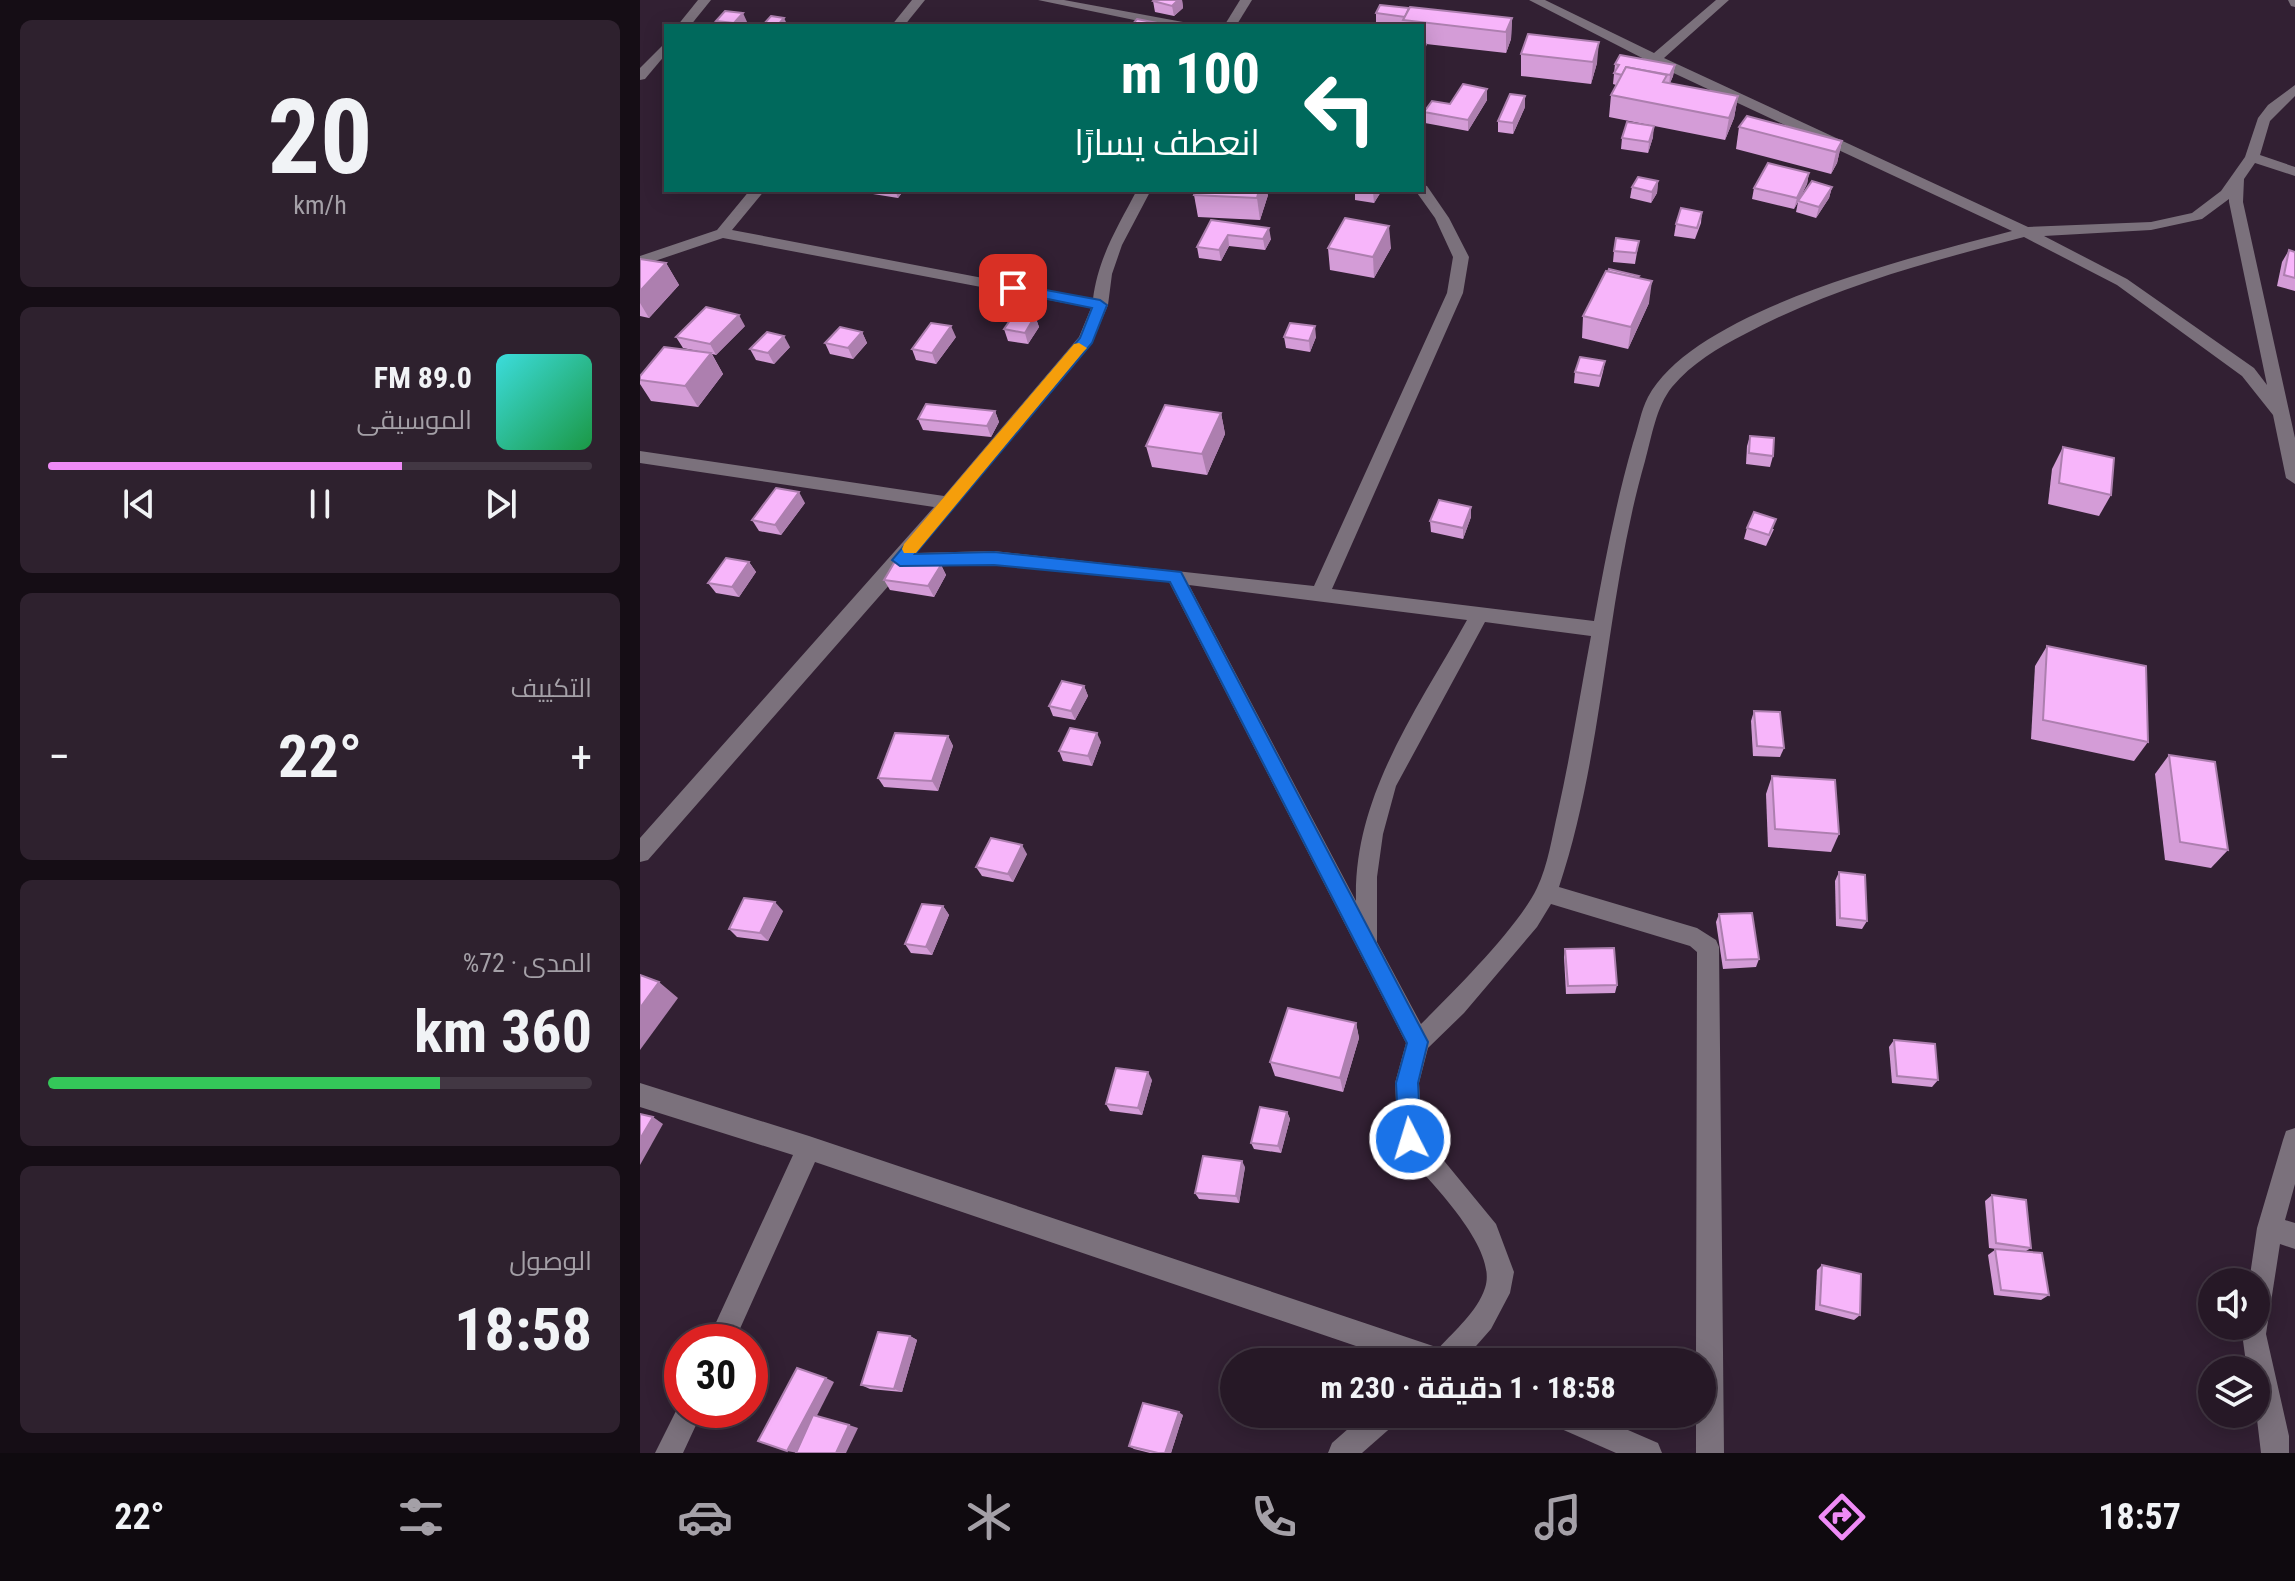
<!DOCTYPE html>
<html lang="ar">
<head>
<meta charset="utf-8">
<style>
  body { margin:0; font-family:"Roboto Condensed",Cairo,sans-serif; background:#2e212e; color:#f1f3f6; direction:rtl; height:100vh; display:flex; flex-direction:column; font-size:30px; white-space:nowrap }
  * { box-sizing:border-box; margin:0 }
  p { font-size:26px; color:#a4a0a7 }
  .icon { flex:none; width:44px; height:44px; fill:none; stroke:currentColor; stroke-width:2; stroke-linecap:round; stroke-linejoin:round }
  .map { position:relative; flex:1; overflow:hidden; direction:ltr }
  .panel { display:flex; flex-direction:column; gap:20px; padding:20px; background:#150d15; width:640px }
  .panel>* { flex:none }
  .guide { position:absolute; left:24px; top:24px; width:760px; height:168px; border-radius:0px; box-shadow:0 4px 20px #0003,0 0 0 2px #423743; direction:rtl; background:#00695c; color:#fff; overflow:hidden }
  .fabs { position:absolute; left:1558px; top:1268px; display:grid; gap:16px }
  .fabs a { display:grid; place-items:center; width:72px; height:72px; border-radius:50%; background:#261826; box-shadow:0 4px 20px #0003,0 0 0 2px #423743; font-size:40px }
  .speed { position:absolute; left:24px; top:1324px; display:flex; gap:16px; font-size:40px; font-weight:700; text-align:center }
  .speed>* { display:grid; place-content:center; width:104px; height:104px; border-radius:50%; background:#261826; box-shadow:0 4px 20px #0003,0 0 0 2px #423743; line-height:1 }
  .speed .limit { border:12px solid #d22; background:#fff; color:#111 }
  .pin { position:absolute; display:grid; place-items:center; width:68px; height:68px; color:#fff; margin:-34px; border-radius:16px; box-shadow:0 4px 12px #0006 }
  .me { position:absolute; width:88px; margin:-44px; rotate:355deg; stroke-linejoin:round; filter:drop-shadow(0 0 6px #0008) }
  .turn { display:flex; align-items:center; gap:28px; height:168px; padding:0 32px; font-size:36px }
  .turn .icon { width:104px; height:104px; stroke-width:2.5 }
  .turn b { display:block; font-size:56px; line-height:68px }
  .big { font-size:60px; font-weight:700; line-height:1.1 }
  .panel .card { flex:1; display:flex; flex-direction:column; justify-content:center; gap:12px; min-width:0; padding:0 28px; border-radius:12px; background:#2e212e }
  .panel .dial { align-items:center; gap:0 }
  .dial b { font-size:104px; line-height:1 }
  .song { display:flex; align-items:center; gap:24px }
  .cover { width:96px; height:96px; border-radius:12px; background:linear-gradient(135deg,hsl(180 70% 55%),hsl(140 70% 35%)) }
  .played { height:8px; border-radius:4px; background:linear-gradient(90deg,#ef8bf6 65%,#423743 65%) }
  .keys { display:flex; justify-content:space-around; direction:ltr }
  .heat { display:flex; justify-content:space-between; align-items:center; font-size:44px; direction:ltr }
  .charge { height:12px; border-radius:6px; background:linear-gradient(90deg,#34c759 72%,#423743 0) }
  .trip { position:absolute; left:580px; top:1348px; width:496px; height:80px; border-radius:40px; background:#261826; box-shadow:0 4px 20px #0003,0 0 0 2px #423743; font-weight:700; line-height:80px; text-align:center; direction:rtl }
  .tabs { display:flex; height:128px; justify-content:space-around; align-items:center; background:#0f0a0f; color:#a4a0a7 }
  .tabs .icon { width:56px; height:56px }
  .tabs .active { color:#ef8bf6 }
  .tabs b { font-size:36px; color:#f1f3f6 }
  main { display:flex; flex:1; min-height:0 }
  .map>svg:first-child { display:block }
  .lines { fill:none; stroke-linecap:round; stroke-linejoin:round }
  .minor { fill:#7b717c; fill-rule:evenodd }
  .wall { fill:#d49cd7 }
  .shaded-wall { fill:#ad7faf }
  .building { fill:#f7b5fa; stroke:#ad7faf; stroke-width:2 }
  .route { fill:#1a73e8; stroke:#114b97; stroke-width:2 }
  .slow { fill:#f59e0b }
</style>
</head>
<body>
<main>
<div class="map">
<svg width="1655" height="1453" viewBox="0 0 1655 1453">
  <rect width="100%" height="100%" fill="#322033"/>
  <g class="lines">
    <g class="minor">
      <polygon points="58,0 71,0 50,26 37,26"/>
      <polygon points="272,0 285,0 264,26 251,26"/>
      <polygon points="398,0 424,0 543,22 549,26 523,26"/>
      <polygon points="600,0 612,0 596,26 584,26"/>
      <path d="M889 0H905L1014 53 1076 0H1089L1024 58 1388 227 1511 222 1552 213 1581 191 1605 157 1618 118 1628 105 1655 85V96L1630 121 1620 155 1655 167V176L1615 163 1604 179 1603 202 1655 438V484L1646 478 1633 415 1602 376 1477 285 1384 237C1288 262 1193 287 1105 334 1078 348 1052 363 1032 387 1016 407 1012 436 1005 461 965 600 965 749 919 887L1057 928 1076 940 1079 947 1084 1453H1056V1414H1062V1362H1056L1057 952 1050 946 911 904 897 927 824 1013 788 1048 779 1083 782 1134 856 1224 874 1272 870 1293 851 1329 822 1362H763L175 1162 94 1342H67L153 1155 0 1107V1083L169 1136 799 1348C815 1330 837 1312 845 1288 859 1247 786 1178 761 1148L758 1139 755 1083 766 1043 529 582 354 565 265 567 8 860 0 862V838L294 507 0 463V451L304 496 439 337 451 308 83 238 0 266V256L77 230 110 190H125L92 230 453 299C458 258 478 226 497 190H511L482 245 472 274 468 305 452 343 276 553 354 551 674 586 807 293 813 257 795 218 775 190H782V185L787 186 809 218 829 257 823 293 692 589 954 621C965 561 976 502 993 443 998 429 1001 410 1008 397 1056 308 1278 256 1372 231L1010 62ZM1589 199V202L1627 385 1614 368 1487 279 1404 236 1511 230 1562 219ZM549 585 827 620C778 708 713 796 716 901ZM845 622 951 636C940 694 931 753 918 811 912 837 908 865 897 888 878 928 813 992 781 1024L737 942V877L743 834 756 786Z"/>
      <polygon points="1648,0 1655,0 1655,7 1651,6"/>
      <polygon points="26,42 26,54 5,79 0,80 0,68"/>
      <polygon points="1655,1128 1655,1184 1645,1220 1655,1223 1655,1249 1640,1244 1626,1334 1649,1436 1649,1453 1621,1453 1616,1411 1616,1370 1607,1370 1601,1326 1616,1326 1616,1282 1609,1282 1617,1228 1643,1140 1646,1131"/>
      <polygon points="42,1399 42,1410 63,1410 43,1453 15,1453"/>
      <polygon points="725,1414 759,1414 755,1424 722,1453 688,1453 692,1443"/>
      <polygon points="906,1414 951,1414 1018,1443 1022,1453 976,1453 910,1424"/>
    </g>
  </g>
  <g class="wall">
    <polygon points="514,0 542,0 543,8 534,16 515,12 513,1"/>
    <polygon points="736,13 872,18 871,39 866,53 786,44 786,55 782,65 782,26 751,26 736,24"/>
    <polygon points="76,21 108,24 106,26 76,26 78,25"/>
    <polygon points="888,34 957,63 951,84 881,76 881,54"/>
    <polygon points="975,64 1035,65 1033,76 1030,83 1098,96 1094,118 1085,140 969,117 971,95 976,85 973,84"/>
    <polygon points="847,89 847,100 828,131 785,123 784,112 810,104"/>
    <polygon points="885,107 873,134 858,132 858,121"/>
    <polygon points="1099,127 1202,141 1197,163 1191,174 1096,149"/>
    <polygon points="1013,137 1008,153 981,149 982,138"/>
    <polygon points="1169,173 1167,184 1159,200 1192,187 1189,198 1176,218 1156,212 1158,202 1154,209 1112,199 1114,188"/>
    <polygon points="1018,181 1017,193 1011,203 990,198 992,187"/>
    <polygon points="231,190 264,190 258,198 233,194"/>
    <polygon points="715,190 742,190 734,203 715,200"/>
    <polygon points="554,195 628,195 620,220 558,217"/>
    <polygon points="1062,212 1061,223 1055,239 1034,236 1036,224"/>
    <polygon points="571,220 631,239 625,250 589,246 581,261 559,258 557,247"/>
    <polygon points="999,241 995,264 973,262 974,251"/>
    <polygon points="688,248 751,248 734,278 690,270"/>
    <polygon points="1649,250 1655,252 1655,291 1637,286 1642,262"/>
    <polygon points="0,259 26,263 39,285 9,318 0,316"/>
    <polygon points="999,276 998,278 1009,303 988,349 942,338 943,316"/>
    <polygon points="395,316 399,327 388,344 368,341 364,329"/>
    <polygon points="105,326 76,355 72,354 83,374 58,407 11,401 0,384 0,376 58,351 43,348 36,337"/>
    <polygon points="222,332 227,343 213,359 190,354 185,343"/>
    <polygon points="316,337 296,364 276,360 272,349"/>
    <polygon points="644,337 676,337 670,352 646,348"/>
    <polygon points="150,347 134,364 116,360 110,349"/>
    <polygon points="965,361 963,372 959,387 934,383 935,372"/>
    <polygon points="355,411 359,422 351,437 283,430 278,419"/>
    <polygon points="581,413 585,434 567,475 512,467 506,446"/>
    <polygon points="1110,436 1133,456 1130,467 1106,464 1107,446"/>
    <polygon points="1423,447 1471,495 1459,516 1408,504 1412,469"/>
    <polygon points="165,503 141,535 119,531 112,520"/>
    <polygon points="831,517 823,539 791,532 790,521"/>
    <polygon points="1107,528 1134,529 1126,546 1104,539"/>
    <polygon points="109,562 116,572 99,597 76,593 68,583"/>
    <polygon points="301,565 306,575 294,597 250,590 244,580"/>
    <polygon points="1407,646 1508,742 1494,761 1391,739 1395,666"/>
    <polygon points="444,686 448,696 435,720 413,716 409,706"/>
    <polygon points="1114,711 1144,748 1140,757 1113,756 1111,721"/>
    <polygon points="308,736 313,746 298,791 244,787 238,778"/>
    <polygon points="461,742 452,766 423,761 419,751"/>
    <polygon points="1529,755 1588,850 1571,868 1525,860 1515,774"/>
    <polygon points="1132,776 1199,834 1191,852 1128,847 1126,794"/>
    <polygon points="387,854 373,882 342,876 336,867"/>
    <polygon points="1199,872 1227,921 1222,929 1196,926 1195,881"/>
    <polygon points="303,906 309,915 292,955 271,953 265,944"/>
    <polygon points="143,911 128,941 97,937 89,929"/>
    <polygon points="1079,914 1119,959 1116,967 1083,969 1076,922"/>
    <polygon points="925,949 977,985 975,993 926,994 924,957"/>
    <polygon points="716,1023 719,1038 703,1092 635,1076 630,1062"/>
    <polygon points="1254,1040 1298,1080 1292,1087 1252,1083 1249,1047"/>
    <polygon points="512,1080 502,1115 470,1111 466,1104"/>
    <polygon points="647,1112 650,1119 641,1153 614,1149 611,1143"/>
    <polygon points="605,1167 599,1203 559,1199 555,1193"/>
    <polygon points="1352,1195 1391,1248 1386,1251 1409,1295 1401,1300 1354,1295 1348,1255 1356,1249 1349,1248 1345,1201"/>
    <polygon points="1182,1265 1220,1315 1214,1320 1175,1310 1177,1270"/>
    <polygon points="270,1336 277,1340 262,1392 230,1389 221,1385"/>
    <polygon points="543,1415 531,1453 510,1453 494,1449 489,1446"/>
  </g>
  <g class="shaded-wall">
    <polygon points="538,0 542,0 543,8 534,16 532,6"/>
    <polygon points="103,13 108,24 106,26 95,26 94,23"/>
    <polygon points="144,18 148,26 137,26"/>
    <polygon points="872,18 871,39 866,53 866,32"/>
    <polygon points="959,42 957,63 951,84 953,62"/>
    <polygon points="786,44 786,55 782,65 782,54"/>
    <polygon points="1035,65 1033,76 1029,86 1030,75"/>
    <polygon points="847,89 847,100 828,131 828,120"/>
    <polygon points="885,96 885,107 873,134 873,123"/>
    <polygon points="1098,96 1094,118 1085,140 1089,118"/>
    <polygon points="1014,126 1013,137 1008,153 1009,142"/>
    <polygon points="1202,141 1197,163 1191,174 1196,152"/>
    <polygon points="1169,173 1167,184 1154,209 1157,198"/>
    <polygon points="1018,181 1017,193 1011,203 1012,192"/>
    <polygon points="1192,187 1189,198 1176,218 1179,207"/>
    <polygon points="255,190 264,190 258,198"/>
    <polygon points="619,190 627,190 628,195 620,220 617,198"/>
    <polygon points="734,190 742,190 734,203 733,192"/>
    <polygon points="749,226 751,248 734,278 733,257"/>
    <polygon points="629,228 631,239 625,250 623,239"/>
    <polygon points="588,235 589,246 581,261 579,250"/>
    <polygon points="26,263 39,285 9,318 0,303 0,291"/>
    <polygon points="1012,281 1009,303 988,349 991,327"/>
    <polygon points="99,315 105,326 76,355 70,344"/>
    <polygon points="395,316 399,327 388,344 385,333"/>
    <polygon points="311,326 316,337 296,364 292,353"/>
    <polygon points="675,326 676,337 670,352 669,341"/>
    <polygon points="222,332 227,343 213,359 208,348"/>
    <polygon points="144,336 150,347 134,364 128,353"/>
    <polygon points="71,353 83,374 58,407 45,386"/>
    <polygon points="355,411 359,422 351,437 347,426"/>
    <polygon points="581,413 585,434 567,475 562,454"/>
    <polygon points="159,492 165,503 141,535 135,525"/>
    <polygon points="831,507 831,517 823,539 823,528"/>
    <polygon points="109,562 116,572 99,597 92,587"/>
    <polygon points="301,565 306,575 294,597 288,586"/>
    <polygon points="444,686 448,696 435,720 431,711"/>
    <polygon points="457,733 461,742 452,766 448,756"/>
    <polygon points="308,736 313,746 298,791 292,781"/>
    <polygon points="382,845 387,854 373,882 368,874"/>
    <polygon points="135,902 143,911 128,941 120,933"/>
    <polygon points="303,906 309,915 292,955 286,947"/>
    <polygon points="19,982 38,998 0,1050 0,1008"/>
    <polygon points="716,1023 719,1038 703,1092 700,1078"/>
    <polygon points="508,1072 512,1080 502,1115 498,1108"/>
    <polygon points="647,1112 650,1119 641,1153 638,1146"/>
    <polygon points="13,1117 23,1124 0,1165 0,1139"/>
    <polygon points="602,1161 605,1167 599,1203 596,1196"/>
    <polygon points="270,1336 277,1340 262,1392 254,1389"/>
    <polygon points="186,1378 194,1382 158,1453 147,1451"/>
    <polygon points="539,1412 543,1415 531,1453 525,1453"/>
    <polygon points="209,1425 218,1428 206,1453 196,1453"/>
  </g>
  <g class="building">
    <polygon points="514,0 538,0 532,6 513,1"/>
    <polygon points="740,5 769,8 765,17 736,13"/>
    <polygon points="770,7 872,18 866,32 763,20"/>
    <polygon points="85,11 103,13 94,23 76,21"/>
    <polygon points="131,16 144,18 137,26 122,26"/>
    <polygon points="497,19 517,23 515,26 491,26"/>
    <polygon points="888,34 959,42 953,62 881,54"/>
    <polygon points="782,43 786,44 782,54"/>
    <polygon points="980,55 1035,65 1030,75 986,67 982,75 974,73 979,65 975,64"/>
    <polygon points="986,67 1027,75 1023,82 1098,96 1089,118 971,95"/>
    <polygon points="823,84 847,89 828,120 784,112 792,101 810,104"/>
    <polygon points="870,94 885,96 873,123 858,121"/>
    <polygon points="1107,116 1202,141 1196,152 1099,127"/>
    <polygon points="987,122 1014,126 1009,142 982,138"/>
    <polygon points="1128,163 1169,173 1157,198 1114,188"/>
    <polygon points="998,177 1018,181 1012,192 992,187"/>
    <polygon points="1172,181 1192,187 1179,207 1158,201"/>
    <polygon points="556,190 619,190 617,198 554,195"/>
    <polygon points="1041,208 1062,212 1057,228 1036,224"/>
    <polygon points="705,218 749,226 733,257 688,248"/>
    <polygon points="571,220 629,228 623,239 588,235 579,250 557,247"/>
    <polygon points="976,238 999,241 996,253 974,251"/>
    <polygon points="1649,250 1655,252 1655,278 1644,275"/>
    <polygon points="0,259 26,263 0,291"/>
    <polygon points="969,269 999,276 997,278 968,272"/>
    <polygon points="966,271 1012,281 991,327 943,316"/>
    <polygon points="66,307 99,315 70,344 36,337"/>
    <polygon points="375,313 395,316 385,333 364,329"/>
    <polygon points="291,323 311,326 292,353 272,349"/>
    <polygon points="650,323 675,326 669,341 644,337"/>
    <polygon points="200,327 222,332 208,348 185,343"/>
    <polygon points="127,332 144,336 128,353 110,349"/>
    <polygon points="24,347 71,353 45,386 0,380 0,376"/>
    <polygon points="940,357 965,361 960,376 935,372"/>
    <polygon points="286,404 355,411 347,426 278,419"/>
    <polygon points="525,405 581,413 562,454 506,446"/>
    <polygon points="1110,436 1134,438 1133,456 1109,453"/>
    <polygon points="1423,447 1474,458 1471,495 1419,483"/>
    <polygon points="136,488 159,492 135,525 112,520"/>
    <polygon points="799,500 831,507 823,528 790,521"/>
    <polygon points="1114,512 1136,519 1129,535 1107,528"/>
    <polygon points="86,558 109,562 92,587 68,583"/>
    <polygon points="257,558 301,565 288,586 244,580"/>
    <polygon points="1407,646 1506,666 1508,742 1403,720"/>
    <polygon points="422,681 444,686 431,711 409,706"/>
    <polygon points="1114,711 1140,712 1144,748 1117,746"/>
    <polygon points="430,728 457,733 448,756 419,751"/>
    <polygon points="255,733 308,736 292,781 238,778"/>
    <polygon points="1529,755 1575,762 1588,850 1540,842"/>
    <polygon points="1132,776 1195,780 1199,834 1135,829"/>
    <polygon points="351,838 382,845 368,874 336,867"/>
    <polygon points="1199,872 1225,875 1227,921 1200,918"/>
    <polygon points="104,898 135,902 120,933 89,929"/>
    <polygon points="282,904 303,906 286,947 265,944"/>
    <polygon points="1112,913 1119,959 1086,960 1079,914"/>
    <polygon points="974,948 977,985 928,986 925,949"/>
    <polygon points="0,975 19,982 0,1008"/>
    <polygon points="648,1008 716,1023 700,1078 630,1062"/>
    <polygon points="1254,1040 1295,1044 1298,1080 1257,1076"/>
    <polygon points="476,1068 508,1072 498,1108 466,1104"/>
    <polygon points="620,1107 647,1112 638,1146 611,1143"/>
    <polygon points="0,1114 13,1117 0,1139"/>
    <polygon points="563,1156 602,1161 596,1196 555,1193"/>
    <polygon points="1352,1195 1386,1200 1391,1248 1356,1243"/>
    <polygon points="1355,1249 1402,1253 1409,1295 1361,1290"/>
    <polygon points="1182,1265 1221,1274 1220,1315 1180,1305"/>
    <polygon points="238,1332 270,1336 254,1389 221,1385"/>
    <polygon points="157,1368 186,1378 147,1451 118,1441"/>
    <polygon points="503,1403 539,1412 525,1453 518,1453 489,1446"/>
    <polygon points="173,1415 209,1425 196,1453 156,1453"/>
  </g>
  <polygon class="route" points="373,284 460,300 467,305 452,343 275,554 354,552 541,572 788,1042 778,1083 781,1139 778,1147 770,1150 762,1147 759,1139 756,1083 767,1043 530,582 354,565 260,566 252,560 440,338 452,308 368,291 366,288"/>
  <polygon class="slow" points="439,343 447,348 444,351 276,553 264,553 262,549 264,544 434,344"/>
</svg>
<div class="fabs">
<a><svg class="icon" aria-label="sound" viewBox="0 0 24 24"><path d="M4 9h4l5-4v14l-5-4H4zM17 9q2 3 0 6"/></svg></a>
<a><svg class="icon" aria-label="layers" viewBox="0 0 24 24"><path d="M12 4l9 5-9 5-9-5zM3 14l9 5 9-5"/></svg></a>
</div>
<div class="speed"><div class="limit">30</div></div>
<div class="pin" style="left:373px;top:288px;background:#d93025"><svg class="icon" aria-label="arrive" viewBox="0 0 24 24"><path d="M6 21V4h12l-3 4 3 4H6"/></svg></div>
<svg class="me" style="left:770px;top:1139px" viewBox="-20 -20 40 40"><circle r="17" fill="#1a73e8" stroke="#fff" stroke-width="3"/><path d="M0-11L8 9 0 5-8 9z" fill="#fff"/></svg>
<div class="trip">18:58 · 1 دقيقة · 230 m</div>
<div class="guide">
<div class="turn"><svg class="icon" aria-label="left" viewBox="0 0 24 24"><path d="M17 20v-9H6M10 6l-5 5 5 5"/></svg><div><b>100 m</b>انعطف يسارًا</div></div>
</div>
</div>
<section class="panel">
<div class="card dial"><b>20</b><p>km/h</p></div>
<div class="card">
<div class="song"><i class="cover"></i><div><b>89.0 FM</b><p>الموسيقى</p></div></div>
<div class="played"></div>
<div class="keys"><svg class="icon" aria-label="previous" viewBox="0 0 24 24"><path d="M18 5L8 12l10 7zM5 5v14"/></svg><svg class="icon" aria-label="pause" viewBox="0 0 24 24"><path d="M8 5v14M16 5v14"/></svg><svg class="icon" aria-label="next" viewBox="0 0 24 24"><path d="M6 5l10 7-10 7zM19 5v14"/></svg></div>
</div>
<div class="card"><p>التكييف</p>
<div class="heat"><a>−</a><b class="big">22°</b><a>+</a></div>
</div>
<div class="card"><p>المدى · 72%</p><b class="big">360 km</b><div class="charge"></div></div>
<div class="card"><p>الوصول</p><b class="big">18:58</b></div>
</section>
</main>
<nav class="tabs">
<b>18:57</b>
<svg class="icon active" aria-label="directions" viewBox="0 0 24 24"><path d="M12 3l9 9-9 9-9-9zM9 14v-3h6M13 9l2 2-2 2"/></svg>
<svg class="icon" aria-label="music" viewBox="0 0 24 24"><path d="M9 18V5l10-2v13"/><circle cx="6" cy="18" r="3"/><circle cx="16" cy="16" r="3"/></svg>
<svg class="icon" aria-label="phone" viewBox="0 0 24 24"><path d="M5 4h4l2 5-3 2q2 4 5 5l2-3 5 2v4C11 20 4 13 5 4z"/></svg>
<svg class="icon" aria-label="climate" viewBox="0 0 24 24"><path d="M12 3v18M4 7l16 10M4 17L20 7"/></svg>
<svg class="icon" aria-label="car" viewBox="0 0 24 24"><path d="M5 17H2v-5l4-1 3-4h7l3 4 3 1v5h-3M9 17h6M6 11h13"/><circle cx="7" cy="17" r="2"/><circle cx="17" cy="17" r="2"/></svg>
<svg class="icon" aria-label="filters" viewBox="0 0 24 24"><path d="M4 7h16M4 17h16"/><circle cx="9" cy="7" r="2"/><circle cx="15" cy="17" r="2"/></svg>
<b>22°</b>
</nav>
</body>
</html>
